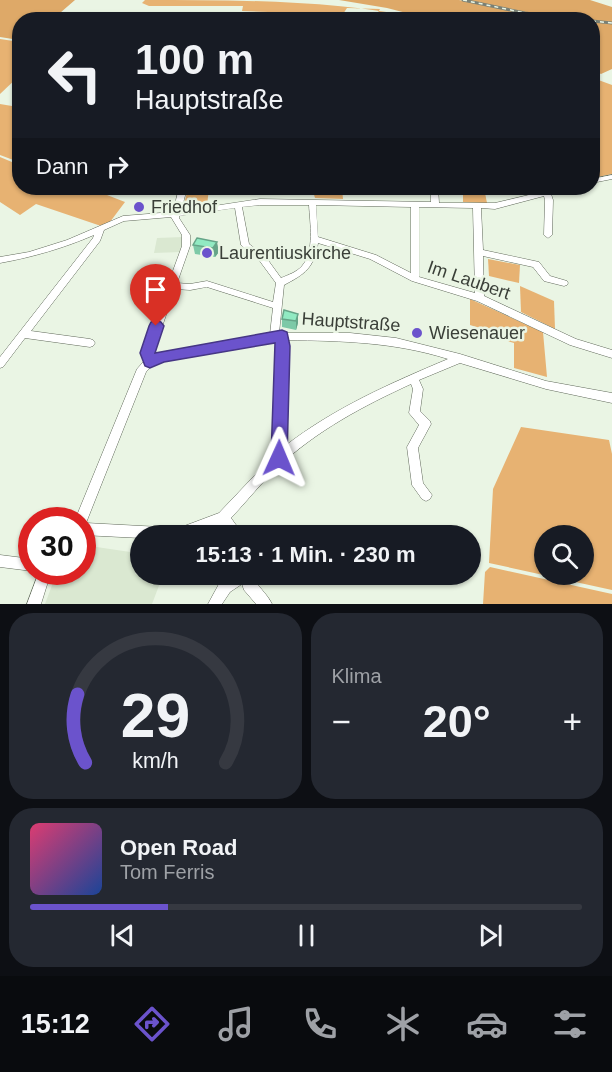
<!DOCTYPE html>
<html lang="de">
<head>
<meta charset="utf-8">
<style>
  body { margin:0; font-family:Helvetica,sans-serif; background:#242831; color:#f1f3f6; height:100vh; display:flex; flex-direction:column; font-size:22px; white-space:nowrap }
  * { box-sizing:border-box; margin:0 }
  p { font-size:20px; color:#9ea1a6 }
  .icon { flex:none; width:33px; height:33px; fill:none; stroke:currentColor; stroke-width:2; stroke-linecap:round; stroke-linejoin:round }
  .map { position:relative; height:604px; overflow:hidden }
  .panel { display:flex; flex-direction:column; gap:9px; padding:9px; background:#0d0f14; flex:1 }
  .panel>* { flex:none }
  .banner { position:absolute; left:12px; top:12px; width:588px; height:183px; border-radius:24px; box-shadow:0 2px 4px #0004; background:#171b24; color:#f1f3f6; overflow:hidden }
  .controls { position:absolute; left:534px; top:525px; display:grid; gap:12px }
  .controls a { display:grid; place-items:center; width:60px; height:60px; border-radius:50%; background:#171b24; box-shadow:0 2px 4px #0004; font-size:30px }
  .speed { position:absolute; left:18px; top:507px; display:flex; gap:12px; font-size:30px; font-weight:700; text-align:center }
  .speed>* { display:grid; place-content:center; width:78px; height:78px; border-radius:50%; background:#171b24; box-shadow:0 2px 4px #0004; line-height:1 }
  .speed .limit { border:9px solid #d22; background:#fff; color:#111 }
  .pin { position:absolute; display:grid; place-items:center; width:51px; height:51px; color:#fff; margin:-62px -26px; border-radius:50% 50% 50% 0; rotate:-45deg; box-shadow:0 0 6px #0007 }
  .pin .icon { rotate:45deg }
  .me { position:absolute; width:66px; margin:-33px; rotate:1deg; stroke-linejoin:round; filter:drop-shadow(0 0 4px #0008) }
  .turn { display:flex; align-items:center; gap:21px; height:126px; padding:0 24px; font-size:27px }
  .turn .icon { width:78px; height:78px; stroke-width:2.5 }
  .turn b { display:block; font-size:42px; line-height:51px }
  .then { display:flex; align-items:center; height:57px; padding:0 24px; background:#0003; gap:12px; font-size:22px }
  .big { font-size:45px; font-weight:700; line-height:1.1 }
  .panel .card { flex:1; display:flex; flex-direction:column; justify-content:center; gap:9px; min-width:0; padding:0 21px; border-radius:24px; background:#242831 }
  .panel .dial { align-items:center; gap:0 }
  .dial svg { height:156px; overflow:visible; fill:none; stroke:#363941; stroke-width:7; stroke-linecap:round; text-anchor:middle }
  .dial text { fill:#f1f3f6; stroke:none }
  .song { display:flex; align-items:center; gap:18px }
  .cover { width:72px; height:72px; border-radius:9px; background:linear-gradient(135deg,hsl(340 70% 55%),hsl(220 70% 35%)) }
  .played { height:6px; border-radius:3px; background:linear-gradient(90deg,#6b53cc 25%,#363941 25%) }
  .keys { display:flex; justify-content:space-around; direction:ltr }
  .heat { display:flex; justify-content:space-between; align-items:center; font-size:33px; direction:ltr }
  .panel .tiles { flex:1; display:grid; gap:9px; grid-template-columns:1fr 1fr }
  .card:last-child { grid-column:span 2 }
  .trip { position:absolute; left:130px; top:525px; width:351px; height:60px; border-radius:30px; background:#171b24; box-shadow:0 2px 4px #0004; font-weight:700; line-height:60px; text-align:center }
  .tabs { display:flex; height:96px; justify-content:space-around; align-items:center; background:#090b0e; color:#9ea1a6 }
  .tabs .icon { width:42px; height:42px }
  .tabs .on { color:#6b53cc }
  .tabs b { font-size:27px; color:#f1f3f6 }
  .map>svg:first-child { display:block }
  .built { fill:#dae8d1 }
  .green { fill:#e7b272; fill-rule:evenodd }
  .forest { fill:#dea968 }
  .lines { fill:none; stroke-linecap:round; stroke-linejoin:round }
  .minor-casing { stroke:#60695a; stroke-width:1 }
  .minor { fill:#fff; fill-rule:evenodd }
  .rail-casing { stroke:#798075; stroke-width:3 }
  .rail { stroke:#eaf5e4; stroke-width:1.5; stroke-dasharray:4; stroke-linecap:butt }
  .wall { fill:#7dc9a7 }
  .shaded-wall { fill:#66a488 }
  .building { fill:#91eac2; stroke:#66a488; stroke-width:1.5 }
  .route { fill:#6b53cc; stroke:#463685; stroke-width:1.5 }
  .poi-dot { fill:#6b53cc; stroke:#eaf5e4; stroke-width:2 }
  .labels { text-anchor:middle; stroke-width:5; stroke-linejoin:round; paint-order:stroke }
  .poi-label { font-size:18px; fill:#3a3f38; stroke:#eaf5e4; text-anchor:start }
  .street-label { font-size:18px; fill:#3a3f38; stroke:#eaf5e4 }
</style>
</head>
<body>
<div class="map">
<svg width="612" height="604" viewBox="0 0 612 604">
  <rect width="100%" height="100%" fill="#eaf5e4"/>
  <g class="built">
    <polygon points="183,237 181,252 154,253 157,238"/>
    <polygon points="83,545 137,553 135,574 160,583 152,604 45,604 57,572 82,572"/>
  </g>
  <g class="green">
    <path d="M145 0C238 0 335 0 425 19H374L380 9 347 8 341 17 324 14 242 11 243 6H149L142 3Z"/>
    <polygon points="0,39 20,42 19,76 0,94"/>
    <polygon points="593,78 612,85 612,174 593,178"/>
    <polygon points="19,99 19,156 16,161 0,155 0,104 12,106"/>
    <polygon points="0,157 19,165 20,188 61,188 59,190 68,188 89,188 125,202 110,222 101,226 36,204 20,215 0,202"/>
    <polygon points="209,188 207,206 190,209 183,207 188,189"/>
    <polygon points="312,188 342,188 343,199 315,198"/>
    <polygon points="463,188 484,188 487,203 463,202"/>
    <polygon points="488,259 520,265 519,283 489,276"/>
    <polygon points="520,286 554,301 555,329 521,312"/>
    <polygon points="470,299 543,332 547,377 514,368 514,343 498,338 498,334 470,325"/>
    <path d="M521 427 609 440 612 454V590L489 563 493 489ZM544 536H584V574H544Z"/>
    <polygon points="490,567 612,594 612,604 483,604 485,572"/>
  </g>
  <g class="forest">
    <polygon points="0,0 75,0 53,19 20,20 19,40 0,37"/>
    <polygon points="339,0 459,0 530,15 569,19 430,19 387,8"/>
    <polygon points="466,0 590,0 612,7 612,23 530,13"/>
    <polygon points="593,22 612,24 612,69 601,74 593,70 596,59 593,54"/>
  </g>
  <g class="lines">
    <defs>
      <g id="minor">
        <polygon points="612,175 612,179 592,183 592,179"/>
        <path d="M179 188H187L181 211 260 199 431 202V188H438L439 203H495L558 188H569V190L551 194 553 200 552 235 548 238 544 235 545 200 544 196 495 209 481 208 483 250 539 262 550 276 567 281 568 283 567 285 564 286 544 281 533 267 483 256 484 296 576 339 612 350V358L570 345 477 301 412 281 370 259 318 243C314 268 305 274 284 285L279 333H350L396 338 460 354 546 381 612 393V403L546 389 460 363 419 380 423 389 420 411 430 421 431 424 418 448 423 483 432 495 430 499 426 501 422 499 412 485 407 447 419 425 409 413 413 389 411 384C363 406 316 431 278 467 261 483 247 501 231 518L244 536H230L221 525 192 536H141V538L82 535V520H75L137 369 145 360 143 353 182 246V235L171 217 124 221 104 230 100 241 31 331 90 339 93 340 95 343 93 346 90 347 25 338 3 367 0 368V357L93 238 94 235C64 248 33 257 0 263V257L29 252 67 240 123 216 173 212ZM260 205H309C310 223 315 251 302 266 297 272 288 275 281 278L265 256 249 244 242 207ZM316 205 411 207V273L376 255 318 237ZM419 207 473 208 475 293 419 277ZM235 208 241 245 259 260 276 283 273 302 207 281 190 284 177 283 190 246V235L179 218V216ZM207 287 273 308 270 334 163 352 153 355V353L175 289 190 290ZM287 340C343 341 394 342 448 359 391 383 334 408 285 446ZM278 341 274 455 219 513 179 528 86 523 146 372 153 364 164 360Z"/>
        <polygon points="0,555 32,559 32,571 0,567"/>
        <polygon points="39,572 51,572 41,604 27,604"/>
        <path d="M234 574H252C256 586 267 593 272 604H256L244 590 242 584 230 592 222 604H208L220 582Z"/>
      </g>
    </defs>
    <use href="#minor" class="minor-casing"/>
    <use href="#minor" class="minor"/>
    <defs>
      <g id="rail">
        <polyline points="463,0 525,13 577,20"/>
        <polyline points="592,21 612,23"/>
      </g>
    </defs>
    <use href="#rail" class="rail-casing"/>
    <use href="#rail" class="rail"/>
  </g>
  <g class="wall">
    <polygon points="197,238 219,252 215,257 195,254 193,245"/>
    <polygon points="298,314 298,323 296,330 282,327 282,319"/>
  </g>
  <g class="shaded-wall">
    <polygon points="217,242 219,252 215,257 213,248"/>
    <polygon points="298,314 298,323 296,330 296,321"/>
  </g>
  <g class="building">
    <polygon points="197,238 217,242 213,248 193,245"/>
    <polygon points="284,310 298,314 296,321 282,319"/>
  </g>
  <polygon class="route" points="156,320 161,322 164,326 155,353 282,330 287,332 290,346 287,458 285,464 279,466 273,464 271,458 275,343 164,362 150,368 145,366 140,353 149,326 151,322"/>
  <g class="poi-dot">
    <circle cx="139" cy="207" r="6"/>
    <circle cx="207" cy="253" r="6"/>
    <circle cx="417" cy="333" r="6"/>
  </g>
  <g class="labels">
    <g class="poi-label">
      <text x="151" y="213">Friedhof</text>
      <text x="219" y="259">Laurentiuskirche</text>
      <text x="429" y="339">Wiesenauer</text>
    </g>
    <g class="street-label">
      <text transform="translate(469 280) rotate(19)" y="6">Im Laubert</text>
      <text transform="translate(351 322) rotate(4)" y="6">Hauptstraße</text>
    </g>
  </g>
</svg>
<div class="controls">
<a><svg class="icon" aria-label="search" viewBox="0 0 24 24"><circle cx="10" cy="10" r="6"/><path d="M15 15l6 6"/></svg></a>
</div>
<div class="speed"><div class="limit">30</div></div>
<div class="pin" style="left:156px;top:326px;background:#d93025"><svg class="icon" aria-label="arrive" viewBox="0 0 24 24"><path d="M6 21V4h12l-3 4 3 4H6"/></svg></div>
<svg class="me" style="left:279px;top:458px" viewBox="-20 -20 40 40"><path d="M0-17L14 15 0 8-14 15z" fill="#6b53cc" stroke="#fff" stroke-width="4"/></svg>
<div class="trip">15:13 · 1 Min. · 230 m</div>
<div class="banner">
<div class="turn"><svg class="icon" aria-label="left" viewBox="0 0 24 24"><path d="M17 20v-9H6M10 6l-5 5 5 5"/></svg><div><b>100 m</b>Hauptstraße</div></div>
<div class="then">Dann<svg class="icon" aria-label="right" viewBox="0 0 24 24"><path d="M7 20v-9h11M14 6l5 5-5 5"/></svg></div>
</div>
</div>
<section class="panel">
<div class="tiles">
<div class="card dial"><svg viewBox="0 0 100 80">
<path d="M14 69A42 42 0 1 1 86 69"/>
<path d="M14 69A42 42 0 0 1 10 34" stroke="#6b53cc"/>
<text x="50" y="56" font-size="32" font-weight="700">29</text>
<text x="50" y="72" font-size="11">km/h</text>
</svg></div>
<div class="card"><p>Klima</p>
<div class="heat"><a>−</a><b class="big">20°</b><a>+</a></div>
</div>
<div class="card">
<div class="song"><i class="cover"></i><div><b>Open Road</b><p>Tom Ferris</p></div></div>
<div class="played"></div>
<div class="keys"><svg class="icon" aria-label="previous" viewBox="0 0 24 24"><path d="M18 5L8 12l10 7zM5 5v14"/></svg><svg class="icon" aria-label="pause" viewBox="0 0 24 24"><path d="M8 5v14M16 5v14"/></svg><svg class="icon" aria-label="next" viewBox="0 0 24 24"><path d="M6 5l10 7-10 7zM19 5v14"/></svg></div>
</div>
</div>
</section>
<nav class="tabs">
<b>15:12</b>
<svg class="icon on" aria-label="directions" viewBox="0 0 24 24"><path d="M12 3l9 9-9 9-9-9zM9 14v-3h6M13 9l2 2-2 2"/></svg>
<svg class="icon" aria-label="music" viewBox="0 0 24 24"><path d="M9 18V5l10-2v13"/><circle cx="6" cy="18" r="3"/><circle cx="16" cy="16" r="3"/></svg>
<svg class="icon" aria-label="phone" viewBox="0 0 24 24"><path d="M5 4h4l2 5-3 2q2 4 5 5l2-3 5 2v4C11 20 4 13 5 4z"/></svg>
<svg class="icon" aria-label="climate" viewBox="0 0 24 24"><path d="M12 3v18M4 7l16 10M4 17L20 7"/></svg>
<svg class="icon" aria-label="car" viewBox="0 0 24 24"><path d="M5 17H2v-5l4-1 3-4h7l3 4 3 1v5h-3M9 17h6M6 11h13"/><circle cx="7" cy="17" r="2"/><circle cx="17" cy="17" r="2"/></svg>
<svg class="icon" aria-label="filters" viewBox="0 0 24 24"><path d="M4 7h16M4 17h16"/><circle cx="9" cy="7" r="2"/><circle cx="15" cy="17" r="2"/></svg>
</nav>
</body>
</html>
